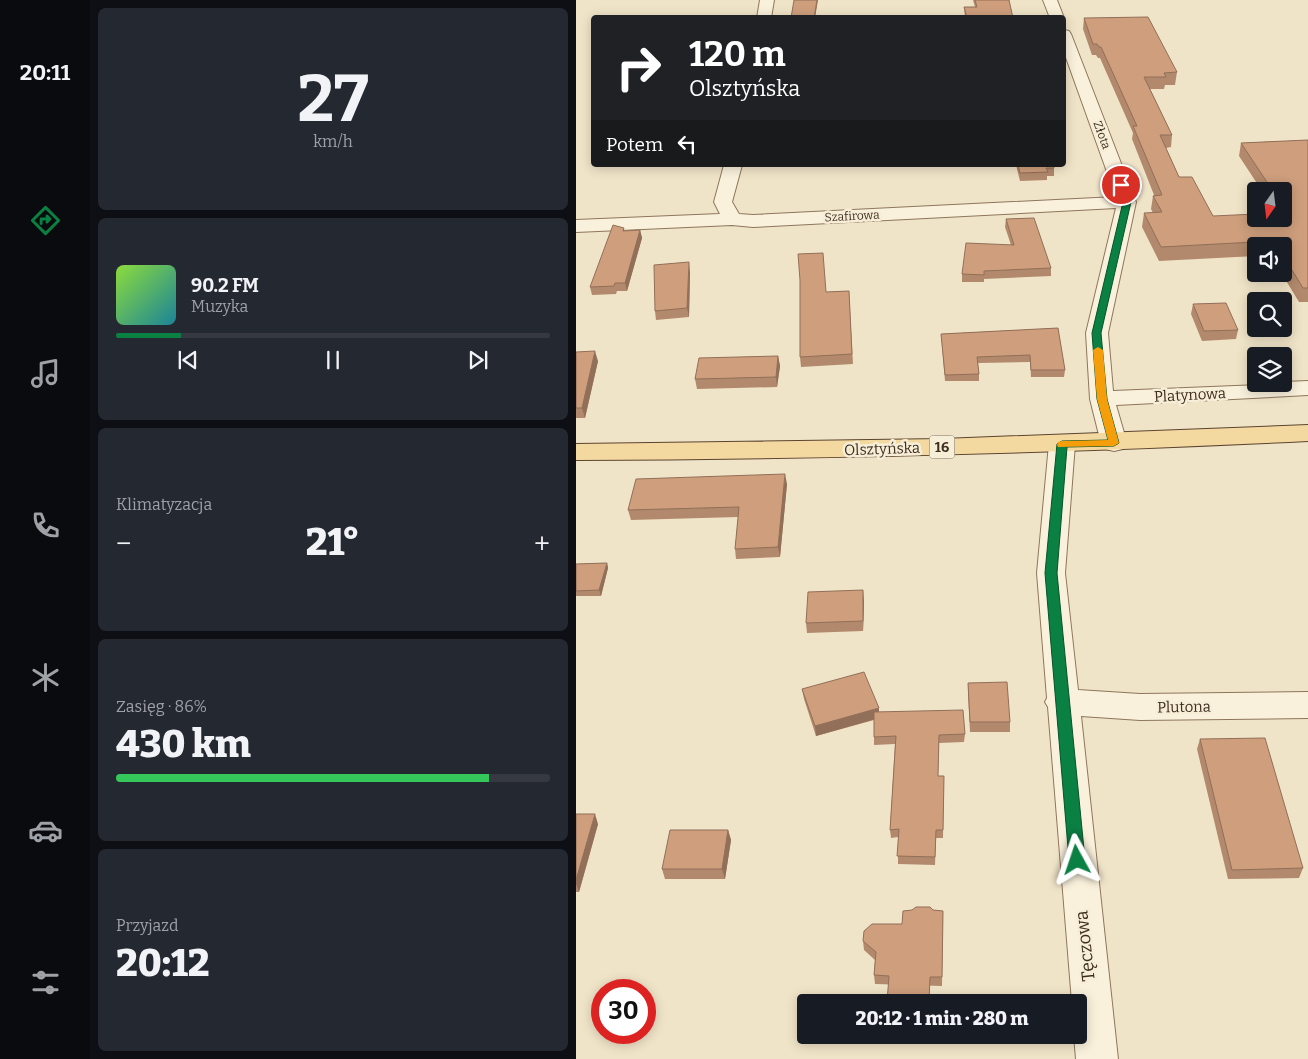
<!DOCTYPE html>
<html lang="pl">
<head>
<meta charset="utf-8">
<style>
  body { margin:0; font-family:Bitter,serif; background:#242831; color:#f1f3f6; height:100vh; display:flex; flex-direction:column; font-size:19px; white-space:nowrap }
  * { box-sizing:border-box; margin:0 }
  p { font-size:16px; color:#9ea1a6 }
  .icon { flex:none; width:28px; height:28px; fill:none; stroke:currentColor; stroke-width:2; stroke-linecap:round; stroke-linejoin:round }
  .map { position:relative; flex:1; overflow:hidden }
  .drawer { display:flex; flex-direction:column; gap:8px; padding:8px; background:#0d0f14; width:486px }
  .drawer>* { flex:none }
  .hud { position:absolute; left:15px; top:15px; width:475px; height:152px; border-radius:5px; box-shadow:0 2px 12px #0003; background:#202124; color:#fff; overflow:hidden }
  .needle { width:32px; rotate:194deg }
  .tools { position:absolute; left:671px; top:182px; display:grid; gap:10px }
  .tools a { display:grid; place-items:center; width:45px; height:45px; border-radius:5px; background:#171b24; box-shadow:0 2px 12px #0003; font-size:25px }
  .speed { position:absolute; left:15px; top:979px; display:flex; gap:10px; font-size:25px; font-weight:700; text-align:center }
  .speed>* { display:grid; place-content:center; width:65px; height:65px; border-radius:50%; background:#171b24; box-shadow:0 2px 12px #0003; line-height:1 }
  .speed .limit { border:8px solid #d22; background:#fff; color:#111 }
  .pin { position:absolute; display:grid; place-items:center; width:42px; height:42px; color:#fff; margin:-21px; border:2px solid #fff; border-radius:50%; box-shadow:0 1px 5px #0007 }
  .me { position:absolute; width:55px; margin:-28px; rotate:355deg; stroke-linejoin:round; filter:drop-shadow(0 0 4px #0008) }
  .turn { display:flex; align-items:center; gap:18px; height:105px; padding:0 15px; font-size:22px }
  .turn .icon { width:65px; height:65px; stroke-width:2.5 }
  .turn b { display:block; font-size:35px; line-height:42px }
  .then { display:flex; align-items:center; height:48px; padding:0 15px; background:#0003; gap:10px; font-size:19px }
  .big { font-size:38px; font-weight:800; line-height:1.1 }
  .drawer .card { flex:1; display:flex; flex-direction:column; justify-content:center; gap:8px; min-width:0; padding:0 18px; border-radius:8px; background:#242831 }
  .drawer .dial { align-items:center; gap:0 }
  .dial b { font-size:65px; line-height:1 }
  .song { display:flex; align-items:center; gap:15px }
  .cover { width:60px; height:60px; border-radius:8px; background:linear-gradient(135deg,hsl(90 70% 55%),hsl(190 70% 35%)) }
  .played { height:5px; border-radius:2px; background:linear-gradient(90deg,#0b8043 15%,#363941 15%) }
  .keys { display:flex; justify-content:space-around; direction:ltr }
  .heat { display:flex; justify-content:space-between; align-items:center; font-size:28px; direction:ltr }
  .charge { height:8px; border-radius:4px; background:linear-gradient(90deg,#34c759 86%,#363941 0) }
  .trip { position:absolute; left:221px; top:994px; width:290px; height:50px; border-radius:5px; background:#171b24; box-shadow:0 2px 12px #0003; font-weight:800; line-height:50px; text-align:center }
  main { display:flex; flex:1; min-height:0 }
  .tab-bar { display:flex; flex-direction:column; width:90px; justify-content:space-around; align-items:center; background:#090b0e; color:#9ea1a6 }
  .tab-bar .icon { width:35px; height:35px }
  .tab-bar .on { color:#0b8043 }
  .tab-bar b { font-size:22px; color:#f1f3f6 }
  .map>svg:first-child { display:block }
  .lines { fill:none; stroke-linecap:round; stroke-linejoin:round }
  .minor-casing { stroke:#8d765c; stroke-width:2 }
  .major-casing { stroke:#5b4430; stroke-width:2 }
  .minor { fill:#faf1dc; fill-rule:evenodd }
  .major { fill:#f3d9a0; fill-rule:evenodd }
  .wall { fill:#b2896c }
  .shaded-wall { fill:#916f58 }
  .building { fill:#cf9f7d; stroke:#916f58 }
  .route { fill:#0b8043; stroke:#07532c }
  .slow { fill:#f59e0b }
  .labels { text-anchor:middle; stroke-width:5; stroke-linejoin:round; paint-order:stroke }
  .far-street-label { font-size:12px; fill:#3d2e20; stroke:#f7eed8 }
  .shield { fill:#f7eed8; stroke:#756857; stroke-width:1 }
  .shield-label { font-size:14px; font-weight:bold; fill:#3d2e20 }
  .street-label { font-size:15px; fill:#3d2e20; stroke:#f7eed8 }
  .near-street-label { font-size:18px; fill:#3d2e20; stroke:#f7eed8 }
</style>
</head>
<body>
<main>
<nav class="tab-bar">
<b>20:11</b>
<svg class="icon on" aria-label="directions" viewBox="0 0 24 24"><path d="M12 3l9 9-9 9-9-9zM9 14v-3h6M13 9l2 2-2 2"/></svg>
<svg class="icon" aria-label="music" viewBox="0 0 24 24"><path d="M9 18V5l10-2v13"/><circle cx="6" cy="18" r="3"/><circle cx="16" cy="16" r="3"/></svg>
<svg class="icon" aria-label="phone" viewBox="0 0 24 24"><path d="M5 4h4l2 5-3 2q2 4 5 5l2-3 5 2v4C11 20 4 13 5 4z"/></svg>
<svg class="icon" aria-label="climate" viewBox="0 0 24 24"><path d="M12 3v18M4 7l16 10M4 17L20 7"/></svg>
<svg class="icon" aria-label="car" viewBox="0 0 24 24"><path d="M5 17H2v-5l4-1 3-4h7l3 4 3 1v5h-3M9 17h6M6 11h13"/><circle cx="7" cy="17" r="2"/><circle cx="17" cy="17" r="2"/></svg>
<svg class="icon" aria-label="filters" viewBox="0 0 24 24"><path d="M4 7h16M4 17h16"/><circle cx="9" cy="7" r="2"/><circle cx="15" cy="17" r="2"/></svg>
</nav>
<section class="drawer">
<div class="card dial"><b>27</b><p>km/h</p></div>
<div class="card">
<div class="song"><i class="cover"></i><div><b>90.2 FM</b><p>Muzyka</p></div></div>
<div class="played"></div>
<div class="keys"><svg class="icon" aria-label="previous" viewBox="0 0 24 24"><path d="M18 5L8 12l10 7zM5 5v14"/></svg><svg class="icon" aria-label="pause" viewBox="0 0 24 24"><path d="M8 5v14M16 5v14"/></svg><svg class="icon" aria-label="next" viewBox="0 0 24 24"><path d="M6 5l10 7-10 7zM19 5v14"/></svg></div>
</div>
<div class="card"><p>Klimatyzacja</p>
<div class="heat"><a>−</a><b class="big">21°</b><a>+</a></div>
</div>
<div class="card"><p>Zasięg · 86%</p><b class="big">430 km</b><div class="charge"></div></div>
<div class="card"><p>Przyjazd</p><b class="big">20:12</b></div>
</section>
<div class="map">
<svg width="732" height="1059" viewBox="0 0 732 1059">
  <rect width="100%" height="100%" fill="#f0e4c8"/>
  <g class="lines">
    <defs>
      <g id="minor">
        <polygon points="184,0 198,0 195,18 181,18"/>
        <polygon points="467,0 481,0 488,18 488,19 474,18"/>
        <polygon points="488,30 493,31 495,34 560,202 532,333 537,391 708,384 708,382 732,381 732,395 540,405 551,443 547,449 538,451 529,449 525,443 514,399 510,333 540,208 177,227 156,225 0,232 0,220 144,214 138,202 148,165 166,165 156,202 163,214 177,215 540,197 488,52"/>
        <polygon points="486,436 495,438 499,444 489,573 502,690 564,694 732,692 732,718 564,720 505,716 542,1059 500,1059 498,1035 502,1035 502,1002 496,1002 472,707 469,702 471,698 461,573 473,444 477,438"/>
      </g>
      <path id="major" d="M732 425V441C488 453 244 459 0 460V444L366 439Z"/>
    </defs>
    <use href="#minor" class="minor-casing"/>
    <use href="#major" class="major-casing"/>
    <use href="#minor" class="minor"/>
    <use href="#major" class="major"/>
  </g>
  <g class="wall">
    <polygon points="397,0 433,0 437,18 389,18 388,7 399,7"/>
    <polygon points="508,18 601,72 599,85 589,85 588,89 574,89 596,135 595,147 590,148 603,177 637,216 708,219 708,191 686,191 663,156 665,143 732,140 732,302 723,302 706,274 708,274 708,246 680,246 680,256 583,261 566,227 568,213 577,213 575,209 577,196 578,195 556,139 557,133 524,58 522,58 520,55 516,55 507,29"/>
    <polygon points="440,165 477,165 478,168 478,176 471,176 471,180 444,181"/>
    <polygon points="430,219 475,268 475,276 408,279 408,282 386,282 386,274 435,245 429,227"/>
    <polygon points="64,230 66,238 51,291 41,291 40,294 16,295 14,287 48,231"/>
    <polygon points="114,272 113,317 80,320 79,311"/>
    <polygon points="273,291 277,364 225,367 224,357 250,292"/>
    <polygon points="617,304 662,330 660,339 626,341 615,314"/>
    <polygon points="482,328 489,370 488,377 455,377 454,362 402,363 403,374 403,381 369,381 365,334"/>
    <polygon points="0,352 22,361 9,418 0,418"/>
    <polygon points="202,356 204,366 201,387 121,389 119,379"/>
    <polygon points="211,484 204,557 160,559 159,549 162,517 55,520 52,510"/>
    <polygon points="31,563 32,568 25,596 0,596 0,564"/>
    <polygon points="288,601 287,631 231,633 230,623"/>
    <polygon points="392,683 434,722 434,732 394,732 392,693"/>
    <polygon points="226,689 303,712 389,734 388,742 363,743 362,776 368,776 367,838 360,838 359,865 322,864 322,837 315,838 314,830 319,744 298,745 298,720 240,736 228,699"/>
    <polygon points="624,739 727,868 723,878 652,879 621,749"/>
    <polygon points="0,814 22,824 3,892 0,892"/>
    <polygon points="152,830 155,840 149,879 89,879 86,869"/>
    <polygon points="357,910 367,911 366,986 299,984 298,975 299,960 288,950 287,941"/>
  </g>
  <g class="shaded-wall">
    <polygon points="241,0 242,0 239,18 238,18"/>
    <polygon points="64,230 66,238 51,291 49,283"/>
    <polygon points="113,262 114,272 113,317 111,308"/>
    <polygon points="19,351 22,361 9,418 6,408"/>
    <polygon points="202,356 204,366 201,387 200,377"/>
    <polygon points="209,474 211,484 204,557 202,547"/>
    <polygon points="31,563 32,568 25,596 23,590"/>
    <polygon points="287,590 288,601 287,631"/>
    <polygon points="303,708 303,718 240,736 239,726"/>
    <polygon points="19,814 22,824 3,892 0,884 0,880"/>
    <polygon points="152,830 155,840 149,879 146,869"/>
  </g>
  <g class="building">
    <polygon points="218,0 241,0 238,18 215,18"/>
    <polygon points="399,0 433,0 437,18 391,18 388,7 401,7"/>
    <polygon points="572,17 601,72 588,73 590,77 568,77 596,135 584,135 603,177 616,177 637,216 680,214 680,219 708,219 708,213 712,213 708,207 708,191 697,191 665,143 732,140 732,288 727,288 708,257 708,246 701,246 697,241 585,247 568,213 586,212 577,196 586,195 557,126 561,126 525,47 523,47 521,44 517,44 508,18"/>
    <polygon points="442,165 477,165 478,168 470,168 472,172 444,173"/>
    <polygon points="458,218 475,268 408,271 408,275 386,274 390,243 438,245 430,219"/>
    <polygon points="37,225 48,228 47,231 64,230 49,283 39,283 38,286 14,287"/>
    <polygon points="247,253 250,292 273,291 276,354 224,357 224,280 222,254"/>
    <polygon points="113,262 111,308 79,311 78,265"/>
    <polygon points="650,303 662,330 628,331 617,304"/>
    <polygon points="482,328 489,370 455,370 454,355 401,357 403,374 369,375 365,334"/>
    <polygon points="19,351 6,408 0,408 0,352"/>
    <polygon points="202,356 200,377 119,379 123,358"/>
    <polygon points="209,474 202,547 159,549 163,507 52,510 60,479"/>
    <polygon points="31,563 23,590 0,591 0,564"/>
    <polygon points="287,590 287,621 230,623 232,592"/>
    <polygon points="288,672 303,708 239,726 226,689"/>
    <polygon points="431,682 434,722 394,722 392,683"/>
    <polygon points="387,710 389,734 363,735 362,776 368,776 367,830 360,830 359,857 321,856 323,829 314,830 320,736 298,737 298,712"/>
    <polygon points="689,738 727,868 656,870 624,739"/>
    <polygon points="0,814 19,814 0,880"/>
    <polygon points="94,830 152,830 146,869 86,869"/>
    <polygon points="340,907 354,907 357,910 367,911 366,977 354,977 353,1002 311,1002 313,976 298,975 300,952 287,941 288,931 296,924 326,924 327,911 336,910"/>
  </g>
  <polygon class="route" points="542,183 549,185 555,202 525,333 531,399 543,443 538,446 491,447 481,573 509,860 506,865 501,867 496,865 493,860 469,573 481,444 486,441 532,440 521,399 516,333 547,202"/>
  <polygon class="slow" points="522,347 527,350 531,399 543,443 538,446 482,447 481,445 482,442 486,441 532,440 521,399 517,350"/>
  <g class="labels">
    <g class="far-street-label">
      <text transform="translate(526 135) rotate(70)" y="4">Złota</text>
      <text transform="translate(276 216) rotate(-3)" y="4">Szafirowa</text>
    </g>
    <rect class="shield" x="353.5" y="435.5" width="25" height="23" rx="4"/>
    <g class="shield-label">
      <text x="366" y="452">16</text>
    </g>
    <g class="street-label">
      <text transform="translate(614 395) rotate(-3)" y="5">Platynowa</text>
      <text transform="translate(306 449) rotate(-2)" y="5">Olsztyńska</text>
      <text transform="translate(608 707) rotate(-1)" y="5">Plutona</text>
    </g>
    <g class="near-street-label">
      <text transform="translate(509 946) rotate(-96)" y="6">Tęczowa</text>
    </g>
  </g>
</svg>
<div class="tools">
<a><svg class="needle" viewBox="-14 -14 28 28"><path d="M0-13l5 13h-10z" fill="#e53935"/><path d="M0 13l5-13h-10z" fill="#9ea1a6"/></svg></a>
<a><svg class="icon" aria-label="sound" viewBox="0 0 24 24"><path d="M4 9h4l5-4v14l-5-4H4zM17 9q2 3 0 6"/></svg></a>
<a><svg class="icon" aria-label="search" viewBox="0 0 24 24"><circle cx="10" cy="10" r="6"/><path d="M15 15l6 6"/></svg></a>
<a><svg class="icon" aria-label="layers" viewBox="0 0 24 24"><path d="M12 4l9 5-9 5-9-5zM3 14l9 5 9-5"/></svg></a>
</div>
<div class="speed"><div class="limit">30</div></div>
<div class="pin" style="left:545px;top:185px;background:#d93025"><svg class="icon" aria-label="arrive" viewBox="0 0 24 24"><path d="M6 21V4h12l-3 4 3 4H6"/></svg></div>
<svg class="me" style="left:501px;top:860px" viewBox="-20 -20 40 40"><path d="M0-17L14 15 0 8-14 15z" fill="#0b8043" stroke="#fff" stroke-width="4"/></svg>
<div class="trip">20:12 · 1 min · 280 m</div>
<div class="hud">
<div class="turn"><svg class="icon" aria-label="right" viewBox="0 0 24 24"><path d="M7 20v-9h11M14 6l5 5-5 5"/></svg><div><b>120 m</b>Olsztyńska</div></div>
<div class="then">Potem<svg class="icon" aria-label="left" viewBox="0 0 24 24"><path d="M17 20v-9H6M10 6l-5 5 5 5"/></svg></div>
</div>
</div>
</main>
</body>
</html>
